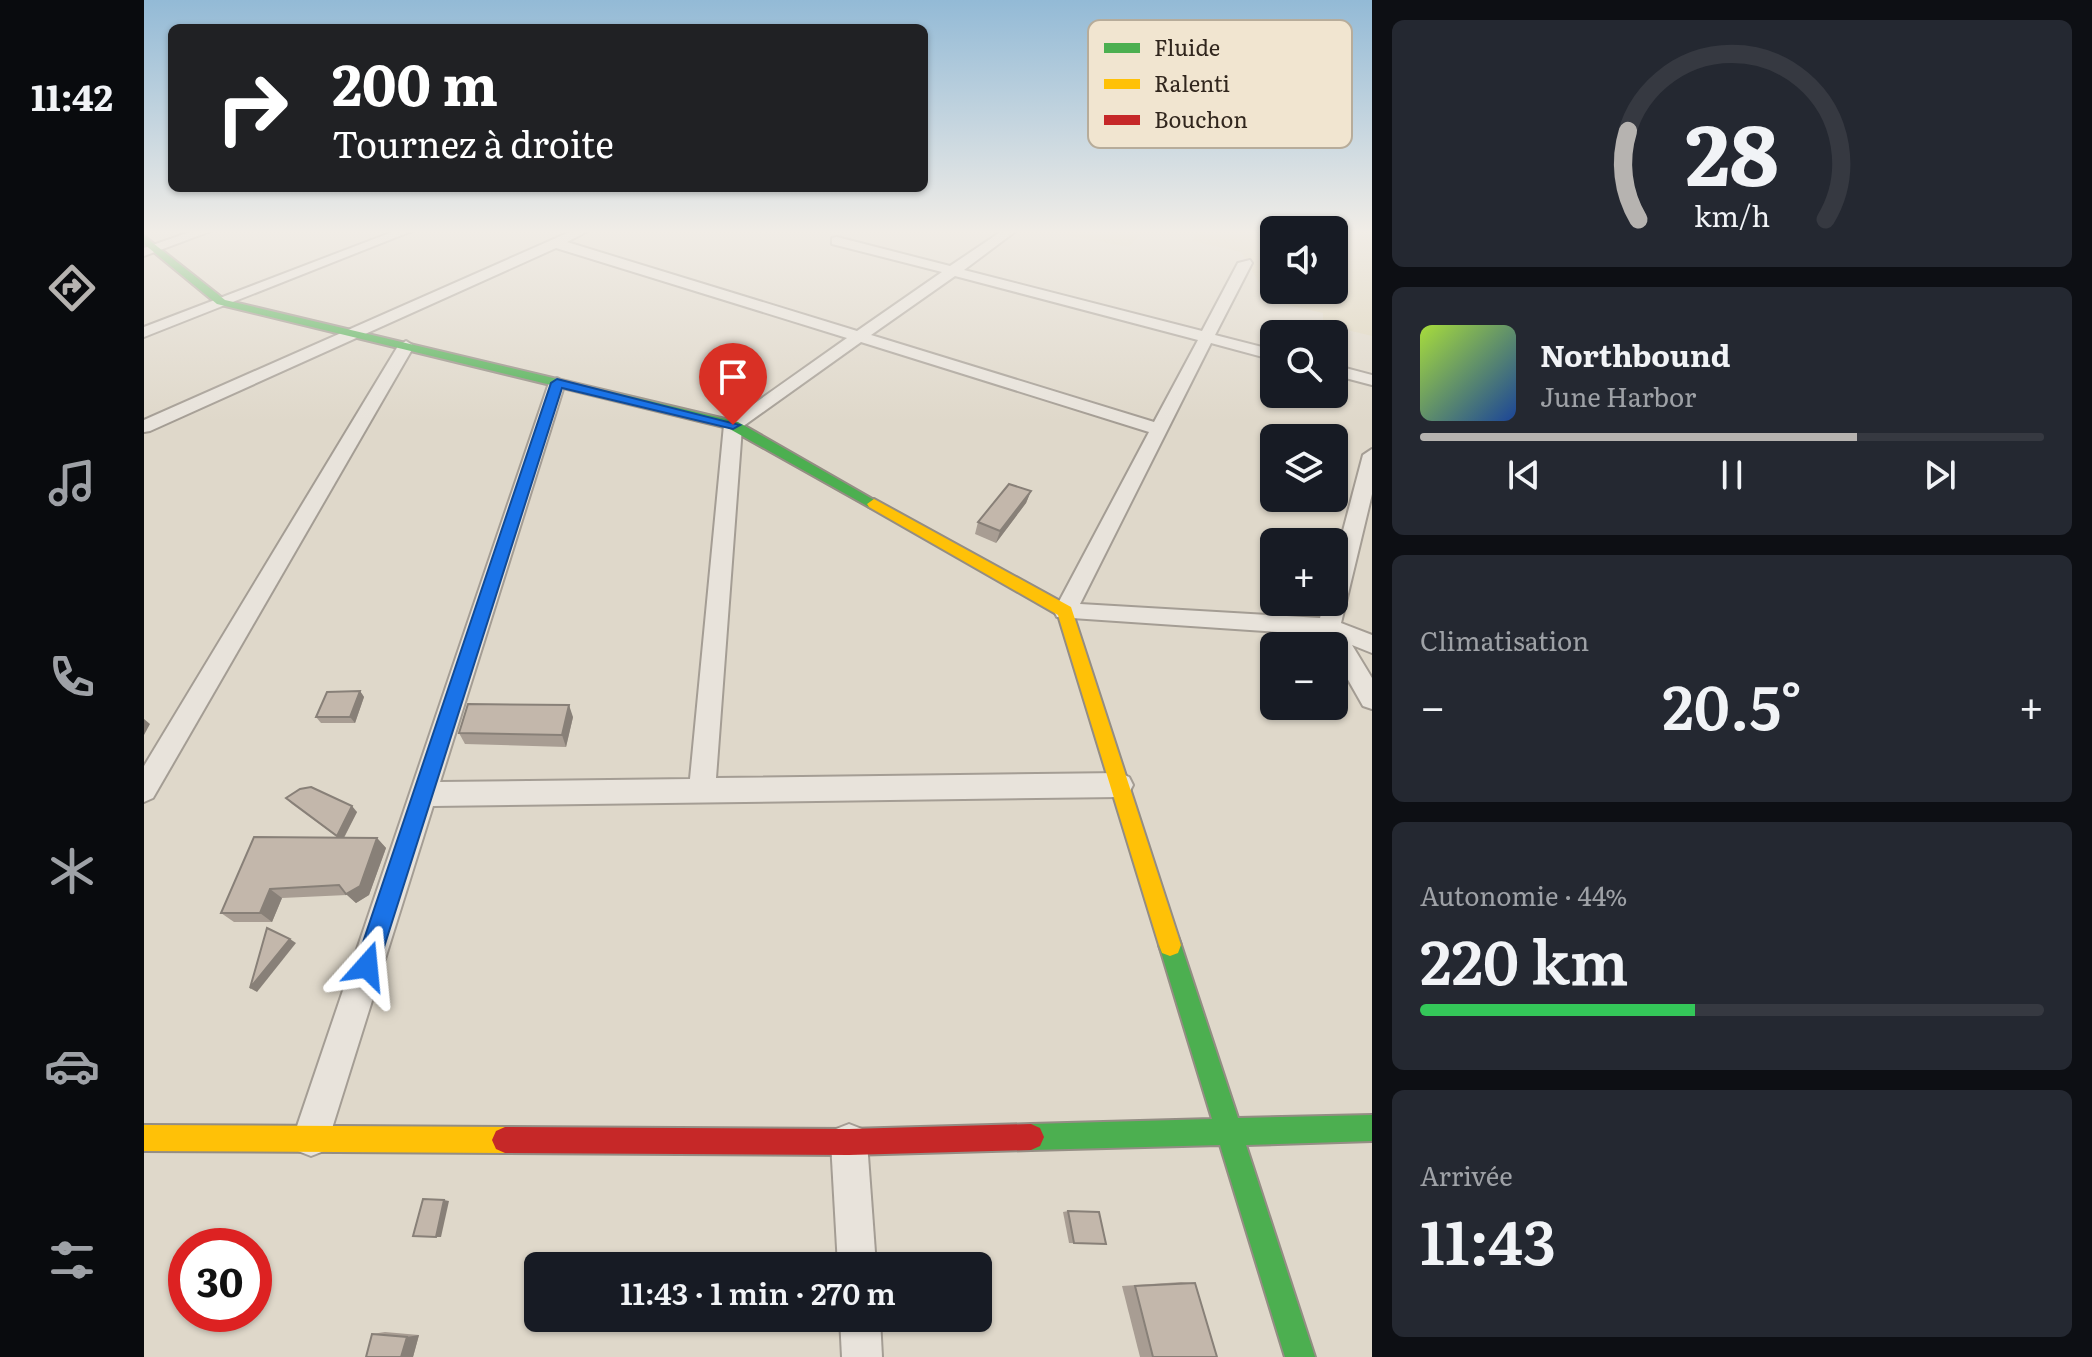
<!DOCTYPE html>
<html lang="fr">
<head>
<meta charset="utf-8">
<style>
  body { margin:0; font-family:Literata,serif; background:#242831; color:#f1f3f6; height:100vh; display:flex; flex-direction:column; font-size:30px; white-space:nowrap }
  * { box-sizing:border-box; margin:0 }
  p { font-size:26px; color:#9ea1a6 }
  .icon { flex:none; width:44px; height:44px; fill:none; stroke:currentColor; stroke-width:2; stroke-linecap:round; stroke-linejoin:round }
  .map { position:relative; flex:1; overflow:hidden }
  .sheet { display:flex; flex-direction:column; gap:20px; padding:20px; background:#0d0f14; width:720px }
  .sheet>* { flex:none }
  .hud { position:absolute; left:24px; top:24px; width:760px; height:168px; border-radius:12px; box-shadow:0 2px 6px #0004; background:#202124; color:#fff; overflow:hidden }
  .fabs { position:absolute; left:1116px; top:216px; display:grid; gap:16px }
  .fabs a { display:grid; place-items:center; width:88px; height:88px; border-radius:12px; background:#171b24; box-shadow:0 2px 6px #0004; font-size:40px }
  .speed { position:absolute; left:24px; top:1228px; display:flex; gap:16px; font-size:40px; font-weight:700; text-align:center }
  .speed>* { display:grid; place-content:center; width:104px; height:104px; border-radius:50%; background:#171b24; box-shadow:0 2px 6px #0004; line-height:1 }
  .speed .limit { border:12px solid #d22; background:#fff; color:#111 }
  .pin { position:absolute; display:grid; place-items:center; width:68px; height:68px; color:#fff; margin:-82px -34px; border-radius:50% 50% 50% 0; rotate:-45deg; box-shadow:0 0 8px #0007 }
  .pin .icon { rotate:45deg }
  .me { position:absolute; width:88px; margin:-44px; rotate:18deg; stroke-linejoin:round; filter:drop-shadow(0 0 6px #0008) }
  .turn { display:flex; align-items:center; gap:28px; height:168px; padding:0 32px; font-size:36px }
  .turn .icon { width:104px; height:104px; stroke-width:2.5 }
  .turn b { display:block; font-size:56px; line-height:68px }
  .big { font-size:60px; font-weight:600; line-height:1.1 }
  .sheet .tile { flex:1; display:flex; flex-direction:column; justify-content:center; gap:12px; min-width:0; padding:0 28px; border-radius:12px; background:#242831 }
  .sheet .dial { align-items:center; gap:0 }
  .dial svg { height:208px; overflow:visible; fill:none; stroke:#363941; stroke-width:7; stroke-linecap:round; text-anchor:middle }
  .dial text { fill:#f1f3f6; stroke:none }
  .song { display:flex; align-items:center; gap:24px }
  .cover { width:96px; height:96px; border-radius:12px; background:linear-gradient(135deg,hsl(80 70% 55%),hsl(220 70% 35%)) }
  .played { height:8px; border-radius:4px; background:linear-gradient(90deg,#b6b3b0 70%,#363941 70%) }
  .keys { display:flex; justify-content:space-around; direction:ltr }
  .heat { display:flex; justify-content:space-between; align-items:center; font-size:44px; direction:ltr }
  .charge { height:12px; border-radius:6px; background:linear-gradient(90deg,#34c759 44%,#363941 0) }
  .trip { position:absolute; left:380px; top:1252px; width:468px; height:80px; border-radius:12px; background:#171b24; box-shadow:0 2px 6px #0004; font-weight:600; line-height:80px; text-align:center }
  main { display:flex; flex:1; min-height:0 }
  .menu { display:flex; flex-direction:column; width:144px; justify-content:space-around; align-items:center; background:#090b0e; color:#9ea1a6 }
  .menu .icon { width:56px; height:56px }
  .menu .on { color:#b6b3b0 }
  .menu b { font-size:36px; color:#f1f3f6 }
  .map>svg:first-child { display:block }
  .farmland { fill:#ded5bc }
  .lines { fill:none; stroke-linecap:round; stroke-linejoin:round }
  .street-casing { stroke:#a49d94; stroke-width:4 }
  .fast-casing { stroke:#948d84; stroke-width:4 }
  .slow-casing { stroke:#948d84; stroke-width:4 }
  .jam-casing { stroke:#948d84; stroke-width:4 }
  .street { fill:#e8e3db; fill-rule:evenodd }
  .fast { fill:#4caf50; fill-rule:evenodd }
  .slow { fill:#ffc107; fill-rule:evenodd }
  .jam { fill:#c62828; fill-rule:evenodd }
  .wall { fill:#a89d93 }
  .shaded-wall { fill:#888078 }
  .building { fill:#c3b7ab; stroke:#888078; stroke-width:2 }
  .route { fill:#1a73e8; stroke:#114b97; stroke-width:2 }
  .key { fill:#f1e5d0; stroke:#b7ac9a; stroke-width:2 }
  .key-label { font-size:22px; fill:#31261d }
</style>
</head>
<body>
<main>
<nav class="menu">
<b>11:42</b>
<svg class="icon on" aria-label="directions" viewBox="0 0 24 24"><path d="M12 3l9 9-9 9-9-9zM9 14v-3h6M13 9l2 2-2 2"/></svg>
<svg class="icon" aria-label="music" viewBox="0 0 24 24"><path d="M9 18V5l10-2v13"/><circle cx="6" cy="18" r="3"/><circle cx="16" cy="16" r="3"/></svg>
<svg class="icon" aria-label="phone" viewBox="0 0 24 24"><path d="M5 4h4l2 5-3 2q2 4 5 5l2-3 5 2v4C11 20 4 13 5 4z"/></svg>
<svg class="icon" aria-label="climate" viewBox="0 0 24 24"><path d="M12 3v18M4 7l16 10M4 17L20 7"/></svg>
<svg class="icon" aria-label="car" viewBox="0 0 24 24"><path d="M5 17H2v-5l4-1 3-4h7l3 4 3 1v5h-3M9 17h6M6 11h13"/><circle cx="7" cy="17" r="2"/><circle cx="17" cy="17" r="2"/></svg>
<svg class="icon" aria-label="filters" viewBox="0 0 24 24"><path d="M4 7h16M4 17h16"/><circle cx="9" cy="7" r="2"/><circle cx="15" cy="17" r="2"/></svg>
</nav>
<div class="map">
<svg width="1228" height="1357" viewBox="0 0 1228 1357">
  <rect width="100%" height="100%" fill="#dfd8ca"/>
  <g class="farmland">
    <polygon points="926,231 999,231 985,247 921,235"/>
    <polygon points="1054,231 1130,231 1130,290 1190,290 1190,231 1228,231 1228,336 1179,324 1179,313 1126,301 1097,252 1048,241"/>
  </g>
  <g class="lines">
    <defs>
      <g id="street">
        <polygon points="49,231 67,231 0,256 0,248"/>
        <polygon points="251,231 268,231 0,337 0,327"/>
        <path d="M428 231H444L423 242 713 331 798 272 688 244V238L693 237 806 266 858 231H872L820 270 1058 331 1094 263 1106 260 1108 263 1071 335 1130 350V360L1067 343 936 604 1176 618 1180 602H1190V565L1219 455 1228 449V494L1197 623 1228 635V653L1208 645 1228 678V709L1219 706 1190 655V646H1185L1178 635 913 617 910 611 1005 432 717 342 598 427 572 778 976 773 985 777 989 785 985 793 976 797 289 806 185 1138 180 1151 167 1156 154 1151 149 1138 405 383 413 378 421 383 296 782 546 779 580 425 703 338 412 248 6 431 0 432V420ZM811 276 1054 340 1010 422 727 335Z"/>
        <polygon points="262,341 270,346 9,798 0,802 0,766 254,346"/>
        <polygon points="1190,365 1228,375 1228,385 1190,375"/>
        <polygon points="705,1124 718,1129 723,1142 732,1266 694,1266 687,1142 692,1129"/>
        <polygon points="696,1318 736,1318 738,1357 698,1357"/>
      </g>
      <g id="fast">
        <polygon points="0,236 81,300 594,422 737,504 730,509 725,507 584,428 73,304 0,244"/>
        <polygon points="1026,934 1034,937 1037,945 1094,1118 1228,1115 1228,1141 1102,1145 1171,1357 1141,1357 1076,1145 887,1150 878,1146 874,1137 878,1128 887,1124 1068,1119 1015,945 1018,937"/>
      </g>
      <g id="slow">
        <polygon points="730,499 927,607 1037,945 1034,953 1026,956 1018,953 1015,945 914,615 725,507 723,504"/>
        <polygon points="0,1125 361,1127 370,1131 374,1140 370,1149 361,1153 0,1151"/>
      </g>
      <polygon id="jam" points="887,1124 896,1128 900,1137 896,1146 887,1150 705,1155 361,1153 352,1149 348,1140 352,1131 361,1127 705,1129"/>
    </defs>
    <use href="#street" class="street-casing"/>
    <use href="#fast" class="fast-casing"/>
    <use href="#slow" class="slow-casing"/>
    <use href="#jam" class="jam-casing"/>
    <use href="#street" class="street"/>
    <use href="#fast" class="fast"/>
    <use href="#slow" class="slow"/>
    <use href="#jam" class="jam"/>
  </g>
  <g class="wall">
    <polygon points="887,491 882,503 852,543 831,534 834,522"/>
    <polygon points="216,691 220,697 211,723 177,723 172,717"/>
    <polygon points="429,717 422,747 321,744 315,733"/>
    <polygon points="142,798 213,812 200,838 233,838 242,848 225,895 212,903 203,895 138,898 128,922 90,922 77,913 194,838 148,804"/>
    <polygon points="924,1211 962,1244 925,1243 919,1212"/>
    <polygon points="1037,1282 1051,1283 1073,1357 996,1357 978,1286"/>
    <polygon points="241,1332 275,1335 269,1357 222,1357 228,1334"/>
  </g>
  <g class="shaded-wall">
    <polygon points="887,491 882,503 852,543 856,531"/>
    <polygon points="216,691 220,697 211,723 206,717"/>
    <polygon points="425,705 429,717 422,747 418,735"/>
    <polygon points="0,719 6,724 0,735"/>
    <polygon points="208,806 213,812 198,841 193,836"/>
    <polygon points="233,838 242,848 225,895 212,903 202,894"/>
    <polygon points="126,889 138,898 128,922 116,913"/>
    <polygon points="146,939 152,943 113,992 106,988"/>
    <polygon points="300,1200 305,1201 297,1237 292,1237"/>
    <polygon points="275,1335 269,1357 257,1357 263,1337"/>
  </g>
  <g class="building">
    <polygon points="865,484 887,491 856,531 834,522"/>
    <polygon points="216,691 206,717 172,717 183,692"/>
    <polygon points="324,704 425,705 418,735 315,733"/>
    <polygon points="167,787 208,806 193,836 142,798 156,789"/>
    <polygon points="110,837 233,838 216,886 202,894 195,885 126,889 116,913 77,913"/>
    <polygon points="123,928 146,939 106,988"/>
    <polygon points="279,1199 300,1200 292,1237 269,1236"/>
    <polygon points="924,1211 955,1212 962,1244 930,1243"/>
    <polygon points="1051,1283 1073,1357 1009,1357 991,1286"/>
    <polygon points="228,1334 263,1337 257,1357 222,1357"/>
  </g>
  <linearGradient id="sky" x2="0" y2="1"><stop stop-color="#93bad6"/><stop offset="0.55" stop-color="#f1ede7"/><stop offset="1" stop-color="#f1ede7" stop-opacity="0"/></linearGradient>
  <rect width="1228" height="421" fill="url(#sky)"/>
  <polygon class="route" points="413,379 596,425 589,429 418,388 234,966 231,974 223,977 214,974 211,966 407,383"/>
  <rect x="944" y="20" width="264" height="128" rx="12" class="key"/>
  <rect x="960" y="43" width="36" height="10" fill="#4caf50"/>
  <rect x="960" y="79" width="36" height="10" fill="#ffc107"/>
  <rect x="960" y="115" width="36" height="10" fill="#c62828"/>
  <g class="key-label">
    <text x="1010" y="56">Fluide</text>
    <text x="1010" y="92">Ralenti</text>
    <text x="1010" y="128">Bouchon</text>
  </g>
</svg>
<div class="fabs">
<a><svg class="icon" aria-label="sound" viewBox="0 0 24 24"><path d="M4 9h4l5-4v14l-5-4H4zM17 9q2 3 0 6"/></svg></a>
<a><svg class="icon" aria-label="search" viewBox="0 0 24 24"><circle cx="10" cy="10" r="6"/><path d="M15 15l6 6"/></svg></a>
<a><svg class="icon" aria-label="layers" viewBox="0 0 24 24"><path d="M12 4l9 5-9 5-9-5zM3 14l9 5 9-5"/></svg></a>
<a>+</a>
<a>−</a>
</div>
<div class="speed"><div class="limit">30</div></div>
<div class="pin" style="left:589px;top:425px;background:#d93025"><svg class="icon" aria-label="arrive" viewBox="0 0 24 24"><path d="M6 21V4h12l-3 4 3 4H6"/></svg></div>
<svg class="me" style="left:223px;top:966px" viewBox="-20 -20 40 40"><path d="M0-17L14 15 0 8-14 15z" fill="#1a73e8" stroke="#fff" stroke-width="4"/></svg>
<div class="trip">11:43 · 1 min · 270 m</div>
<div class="hud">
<div class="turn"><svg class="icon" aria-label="right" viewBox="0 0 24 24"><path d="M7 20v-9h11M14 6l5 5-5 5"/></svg><div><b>200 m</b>Tournez à droite</div></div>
</div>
</div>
<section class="sheet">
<div class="tile dial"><svg viewBox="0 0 100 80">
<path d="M14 69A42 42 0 1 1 86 69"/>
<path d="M14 69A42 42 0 0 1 10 35" stroke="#b6b3b0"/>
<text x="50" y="56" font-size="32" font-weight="700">28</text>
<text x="50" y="72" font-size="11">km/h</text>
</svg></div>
<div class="tile">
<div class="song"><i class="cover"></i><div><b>Northbound</b><p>June Harbor</p></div></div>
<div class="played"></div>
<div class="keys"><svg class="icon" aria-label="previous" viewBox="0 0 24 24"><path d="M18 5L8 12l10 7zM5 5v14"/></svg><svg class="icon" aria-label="pause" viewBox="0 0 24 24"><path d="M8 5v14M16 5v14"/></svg><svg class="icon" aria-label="next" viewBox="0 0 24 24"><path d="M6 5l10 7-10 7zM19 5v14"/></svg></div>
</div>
<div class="tile"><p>Climatisation</p>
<div class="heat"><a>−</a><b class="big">20.5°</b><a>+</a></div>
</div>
<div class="tile"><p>Autonomie · 44%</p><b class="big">220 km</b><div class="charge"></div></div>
<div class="tile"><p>Arrivée</p><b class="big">11:43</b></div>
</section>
</main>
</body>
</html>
